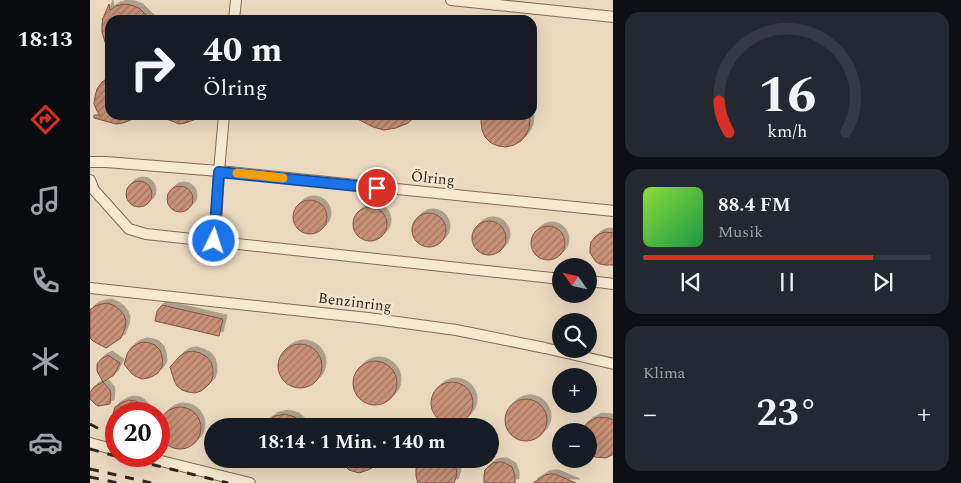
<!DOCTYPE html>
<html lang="de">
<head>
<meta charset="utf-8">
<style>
  body { margin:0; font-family:Spectral,serif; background:#242831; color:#f1f3f6; height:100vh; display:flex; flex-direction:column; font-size:19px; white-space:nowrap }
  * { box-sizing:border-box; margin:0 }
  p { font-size:16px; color:#9ea1a6 }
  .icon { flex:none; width:28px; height:28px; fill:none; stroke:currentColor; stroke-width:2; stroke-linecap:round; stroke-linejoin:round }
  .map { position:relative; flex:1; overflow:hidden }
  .drawer { display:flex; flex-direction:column; gap:12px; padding:12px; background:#0d0f14; width:348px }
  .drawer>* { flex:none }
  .guide { position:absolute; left:15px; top:15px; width:432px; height:105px; border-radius:15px; box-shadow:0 5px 20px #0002; background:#171b24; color:#f1f3f6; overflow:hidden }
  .needle { width:32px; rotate:304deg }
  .buttons { position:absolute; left:462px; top:258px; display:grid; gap:10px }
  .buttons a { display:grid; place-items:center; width:45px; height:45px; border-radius:50%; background:#171b24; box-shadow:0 5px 20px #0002; font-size:25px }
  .speed { position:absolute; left:15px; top:402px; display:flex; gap:10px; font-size:25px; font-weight:700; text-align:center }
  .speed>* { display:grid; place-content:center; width:65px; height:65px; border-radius:50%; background:#171b24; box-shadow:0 5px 20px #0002; line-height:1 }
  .speed .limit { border:8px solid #d22; background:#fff; color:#111 }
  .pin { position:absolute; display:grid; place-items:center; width:42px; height:42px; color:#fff; margin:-21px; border:2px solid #fff; border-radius:50%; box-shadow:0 1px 5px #0007 }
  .me { position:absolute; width:55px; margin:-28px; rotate:4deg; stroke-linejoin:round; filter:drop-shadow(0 0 4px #0008) }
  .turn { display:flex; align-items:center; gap:18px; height:105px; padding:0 15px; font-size:22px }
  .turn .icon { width:65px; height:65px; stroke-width:2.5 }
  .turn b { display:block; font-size:35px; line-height:42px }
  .big { font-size:38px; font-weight:700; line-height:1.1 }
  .drawer .tile { flex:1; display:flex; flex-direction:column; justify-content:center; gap:8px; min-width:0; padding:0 18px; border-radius:15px; background:#242831 }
  .drawer .dial { align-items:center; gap:0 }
  .dial svg { height:130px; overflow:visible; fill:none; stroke:#363941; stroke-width:7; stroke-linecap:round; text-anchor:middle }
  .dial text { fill:#f1f3f6; stroke:none }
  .song { display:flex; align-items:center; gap:15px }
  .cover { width:60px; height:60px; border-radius:8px; background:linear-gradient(135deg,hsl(90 70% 55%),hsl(140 70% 35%)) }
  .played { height:5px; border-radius:2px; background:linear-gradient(90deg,#d93025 80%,#363941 80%) }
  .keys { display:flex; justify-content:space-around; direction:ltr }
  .heat { display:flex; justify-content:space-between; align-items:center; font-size:28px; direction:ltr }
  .trip { position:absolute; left:114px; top:418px; width:295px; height:50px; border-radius:25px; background:#171b24; box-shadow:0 5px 20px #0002; font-weight:700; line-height:50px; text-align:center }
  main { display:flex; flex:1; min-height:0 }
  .menu { display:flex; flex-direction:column; width:90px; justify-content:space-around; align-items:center; background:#090b0e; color:#9ea1a6 }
  .menu .icon { width:35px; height:35px }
  .menu .on { color:#d93025 }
  .menu b { font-size:22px; color:#f1f3f6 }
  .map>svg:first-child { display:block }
  .building { fill:url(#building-hatch); stroke:#805340; filter:url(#shadow) }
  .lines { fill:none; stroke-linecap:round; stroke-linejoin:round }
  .minor-casing { stroke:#826b59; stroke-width:12 }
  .minor { stroke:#f6e8d1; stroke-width:10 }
  .rail { stroke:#32251c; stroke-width:3; stroke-dasharray:9 9; stroke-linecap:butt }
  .route-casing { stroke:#114b97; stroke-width:12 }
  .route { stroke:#1a73e8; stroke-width:9 }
  .slow { stroke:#f59e0b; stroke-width:9 }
  .labels { text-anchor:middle; stroke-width:5; stroke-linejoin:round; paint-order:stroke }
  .street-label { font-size:15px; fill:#32251c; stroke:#f3e4ce }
</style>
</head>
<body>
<main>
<nav class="menu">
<b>18:13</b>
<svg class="icon on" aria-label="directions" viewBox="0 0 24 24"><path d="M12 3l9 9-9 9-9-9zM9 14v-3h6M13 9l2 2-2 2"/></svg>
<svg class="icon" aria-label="music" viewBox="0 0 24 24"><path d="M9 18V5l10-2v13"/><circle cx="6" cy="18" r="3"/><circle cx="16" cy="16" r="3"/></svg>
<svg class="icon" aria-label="phone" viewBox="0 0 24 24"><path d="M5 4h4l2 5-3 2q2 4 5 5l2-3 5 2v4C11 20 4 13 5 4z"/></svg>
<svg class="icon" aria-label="climate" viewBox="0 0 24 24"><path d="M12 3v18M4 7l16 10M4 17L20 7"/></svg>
<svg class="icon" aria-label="car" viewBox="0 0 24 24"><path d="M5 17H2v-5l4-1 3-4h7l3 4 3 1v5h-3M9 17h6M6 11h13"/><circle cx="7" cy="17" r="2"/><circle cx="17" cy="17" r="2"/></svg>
</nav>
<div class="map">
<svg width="524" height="483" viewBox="0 0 524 483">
  <defs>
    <pattern id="building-hatch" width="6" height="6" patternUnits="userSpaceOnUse" patternTransform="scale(1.25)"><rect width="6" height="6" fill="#c79077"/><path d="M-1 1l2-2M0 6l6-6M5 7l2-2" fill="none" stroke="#a27561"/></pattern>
    <filter id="shadow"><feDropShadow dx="4" dy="-4" stdDeviation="0" flood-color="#0004"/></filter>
  </defs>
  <rect width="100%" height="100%" fill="#ebd9bf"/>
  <g class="building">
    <polygon points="19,4 20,10 26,6 34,4 41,5 49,8 61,20 20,20 20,51 18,52 12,32 12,24 13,20 12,20 14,16"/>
    <polygon points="20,77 20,115 53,115 33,123 26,124 4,118 4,115 10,115 7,111 4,104 5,96 7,89 12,82"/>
    <polygon points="69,115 115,115 115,116 95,123 89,124 69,116"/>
    <polygon points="260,115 327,115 318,123 306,128 294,130 283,127"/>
    <polygon points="392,115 438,115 440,120 439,128 436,135 431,141 424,145 416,147 408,146 401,143 395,137 392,130 391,122"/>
    <circle cx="49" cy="194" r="13"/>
    <circle cx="90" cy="199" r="13"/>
    <circle cx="220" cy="217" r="17"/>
    <circle cx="280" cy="224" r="17"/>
    <circle cx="339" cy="230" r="17"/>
    <circle cx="399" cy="238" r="17"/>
    <circle cx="458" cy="243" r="17"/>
    <polygon points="515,232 524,233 524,265 516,265 510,264 506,262 500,253 500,248 501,242 505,237 509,234"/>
    <polygon points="18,303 25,306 30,310 34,315 36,321 35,328 31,338 16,348 3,341 0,338 0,310 5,306 11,304"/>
    <polygon points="72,305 133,319 129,336 65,321 67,311"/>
    <polygon points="53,342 60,343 65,345 70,350 72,356 73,365 68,373 63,376 58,378 52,379 47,377 42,374 34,364 38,352 42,347 47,344"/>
    <circle cx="210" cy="366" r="22"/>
    <polygon points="103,351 110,353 117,357 121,362 123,369 123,376 121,382 116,387 111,391 105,393 98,392 92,390 87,386 84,380 80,367 90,356 96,352"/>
    <polygon points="18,355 30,363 24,375 13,382 7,371 7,364 11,359"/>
    <circle cx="285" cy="383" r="22"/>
    <polygon points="13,382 20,390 21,394 20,404 8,406 5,404 0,399 0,392 4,387"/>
    <circle cx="362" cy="403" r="21"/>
    <circle cx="436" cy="420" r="21"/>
    <polygon points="39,400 46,401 51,404 61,414 23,414 25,407 33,402"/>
    <circle cx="90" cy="428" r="21"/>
    <polygon points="195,414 205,417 215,426 170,426 185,416"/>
    <polygon points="508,417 518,418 524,420 524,454 516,458 505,457 499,453 499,431 491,431 498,422"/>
    <polygon points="248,459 290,459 282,468 278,470 269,473 259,470"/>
    <polygon points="330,459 362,459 366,468 367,474 364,483 328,483 326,476 326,469"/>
    <polygon points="408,462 413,462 422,467 425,476 425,483 394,483 394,475 395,470 399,466 403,463"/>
    <polygon points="460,474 465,474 486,483 443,483 455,475"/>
  </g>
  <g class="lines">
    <defs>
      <g id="minor">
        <polyline points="361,0 524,17"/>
        <polyline points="144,20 146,0"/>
        <polyline points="0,162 16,162 129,171 524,211"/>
        <polyline points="0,180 4,190 39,229 56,234 471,279"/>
        <polyline points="125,241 129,171 134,115"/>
        <polyline points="499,281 524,284"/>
        <polyline points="0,288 278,318 366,330 455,348 524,364"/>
        <polyline points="0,443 26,450"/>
        <polyline points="51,456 160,483"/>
      </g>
    </defs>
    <use href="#minor" class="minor-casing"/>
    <use href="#minor" class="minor"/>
    <g class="rail">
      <polyline points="0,424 26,438"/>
      <polyline points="0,449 26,456"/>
      <polyline points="27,456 138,483"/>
      <polyline points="0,469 61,483"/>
      <polyline points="0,477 28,483"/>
    </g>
  </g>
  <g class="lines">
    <defs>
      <polyline id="route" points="124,241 129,172 287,188"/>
    </defs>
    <use href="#route" class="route-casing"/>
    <use href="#route" class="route"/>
    <polyline class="slow" points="147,173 193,178"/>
  </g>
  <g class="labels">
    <g class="street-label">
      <text transform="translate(343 178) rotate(6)" y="5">Ölring</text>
      <text transform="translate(265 302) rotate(7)" y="5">Benzinring</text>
    </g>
  </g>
</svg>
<div class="buttons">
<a><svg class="needle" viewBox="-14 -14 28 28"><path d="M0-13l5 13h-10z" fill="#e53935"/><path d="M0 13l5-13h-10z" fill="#9ea1a6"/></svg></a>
<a><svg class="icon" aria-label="search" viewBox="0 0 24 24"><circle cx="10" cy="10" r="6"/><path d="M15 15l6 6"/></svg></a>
<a>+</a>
<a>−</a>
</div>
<div class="speed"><div class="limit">20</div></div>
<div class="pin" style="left:287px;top:188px;background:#d93025"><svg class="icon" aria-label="arrive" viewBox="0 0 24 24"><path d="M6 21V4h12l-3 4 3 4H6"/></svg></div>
<svg class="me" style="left:124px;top:241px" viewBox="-20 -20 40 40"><circle r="17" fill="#1a73e8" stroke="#fff" stroke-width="3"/><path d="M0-11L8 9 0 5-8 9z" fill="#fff"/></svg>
<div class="trip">18:14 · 1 Min. · 140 m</div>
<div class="guide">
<div class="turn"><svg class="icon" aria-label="right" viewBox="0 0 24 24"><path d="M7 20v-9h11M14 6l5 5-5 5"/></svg><div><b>40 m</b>Ölring</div></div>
</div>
</div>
<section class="drawer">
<div class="tile dial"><svg viewBox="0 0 100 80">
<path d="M14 69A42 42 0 1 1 86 69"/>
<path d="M14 69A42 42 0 0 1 8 50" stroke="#d93025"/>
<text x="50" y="56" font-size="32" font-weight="700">16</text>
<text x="50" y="72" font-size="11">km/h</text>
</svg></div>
<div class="tile">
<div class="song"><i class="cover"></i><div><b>88.4 FM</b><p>Musik</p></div></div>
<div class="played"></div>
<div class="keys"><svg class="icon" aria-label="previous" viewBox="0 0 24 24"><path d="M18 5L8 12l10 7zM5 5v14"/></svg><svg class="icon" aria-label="pause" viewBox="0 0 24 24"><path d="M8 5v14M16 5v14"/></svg><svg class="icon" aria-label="next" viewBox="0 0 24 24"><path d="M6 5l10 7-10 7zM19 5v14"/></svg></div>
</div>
<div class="tile"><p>Klima</p>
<div class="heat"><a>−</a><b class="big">23°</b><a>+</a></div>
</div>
</section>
</main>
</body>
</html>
